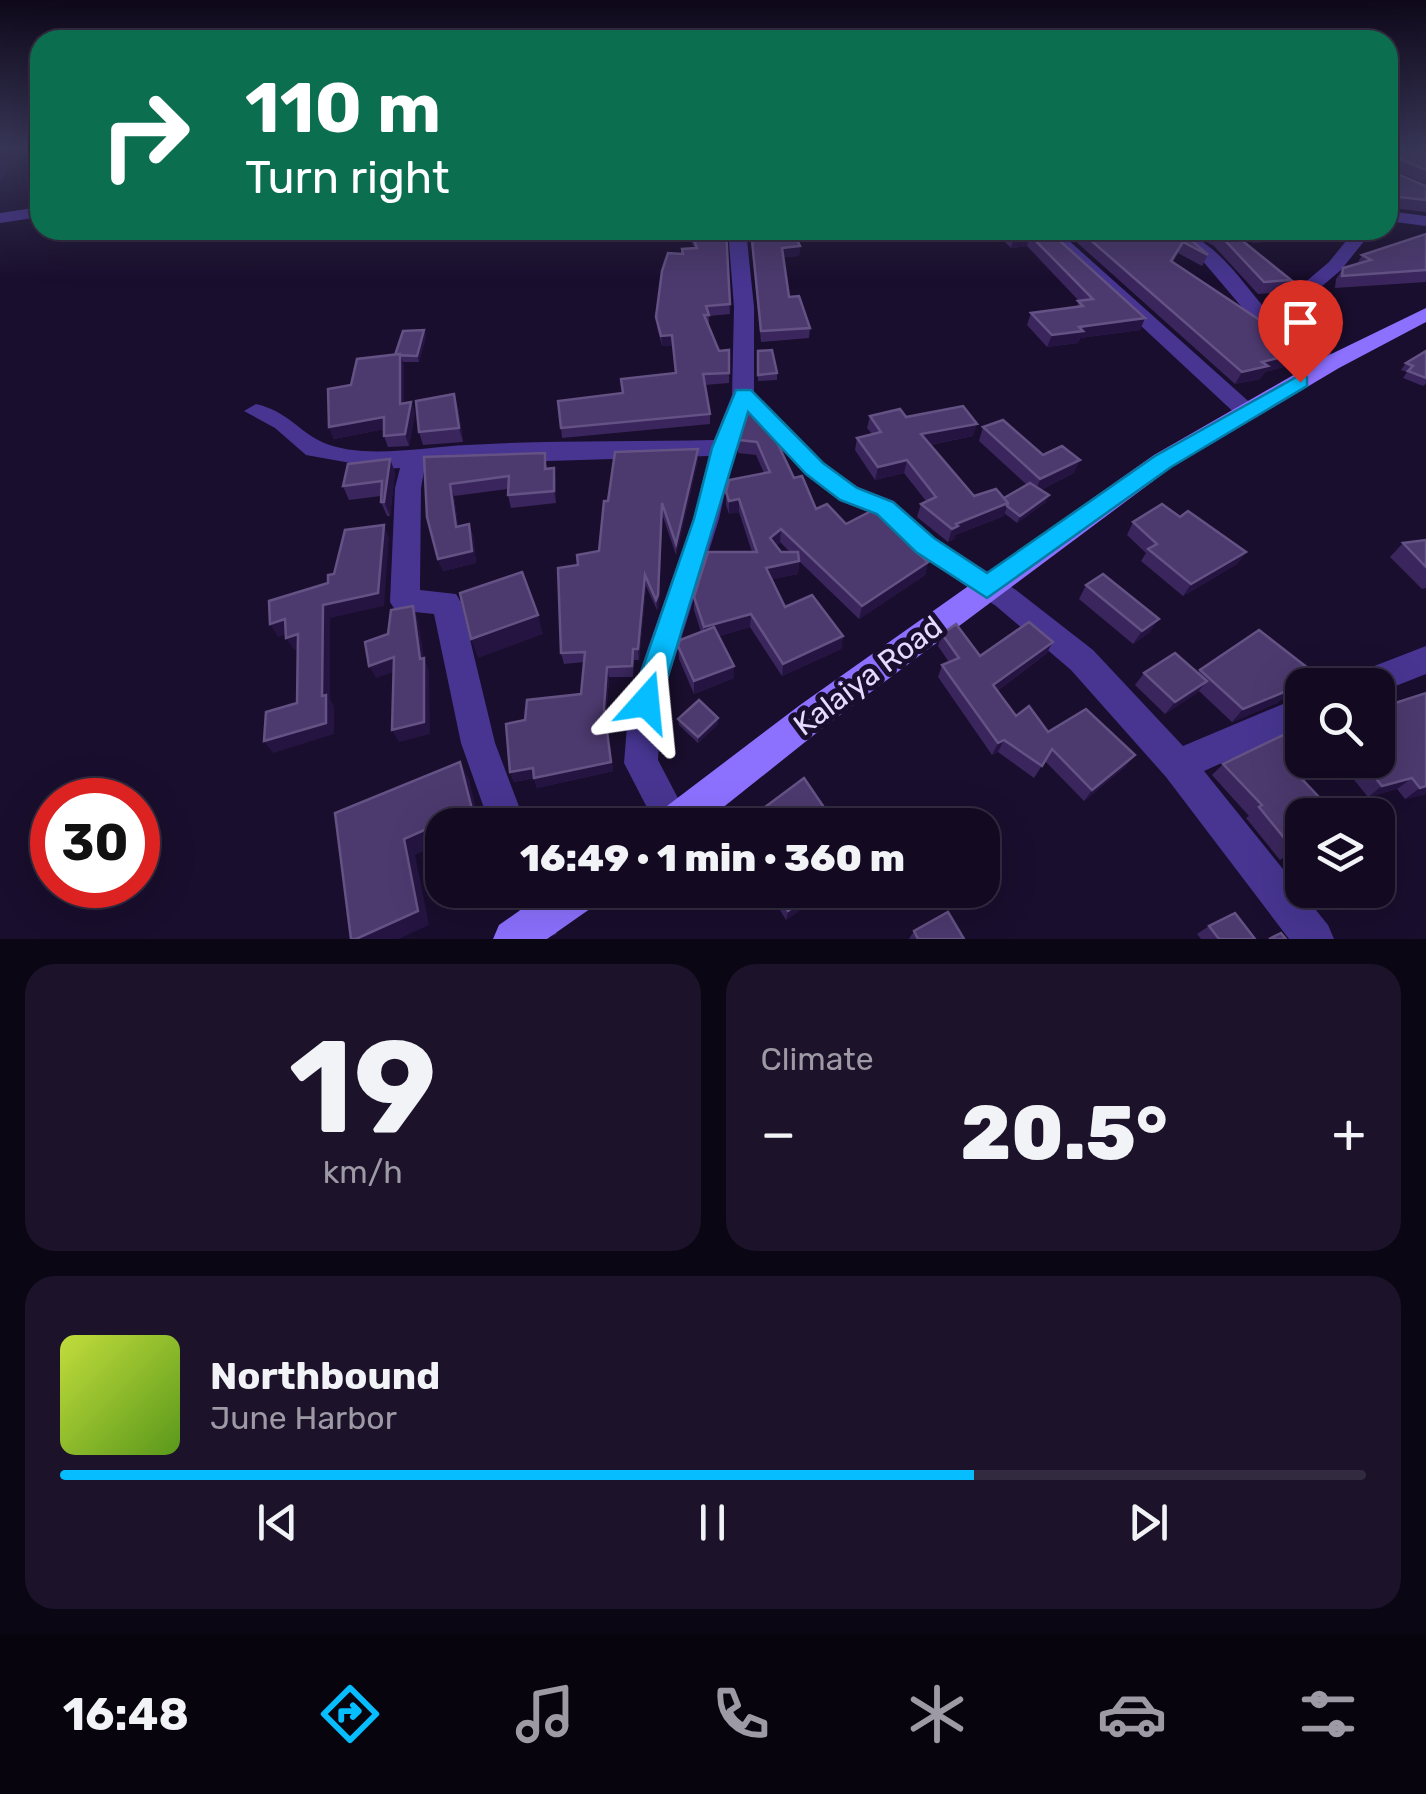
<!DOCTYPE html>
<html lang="en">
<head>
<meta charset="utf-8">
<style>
  body { margin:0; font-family:Rubik,sans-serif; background:#1c132a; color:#f1f3f6; height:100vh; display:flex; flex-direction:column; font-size:38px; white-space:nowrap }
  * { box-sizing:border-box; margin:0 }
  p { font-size:32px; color:#9d9aa5 }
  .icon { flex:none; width:55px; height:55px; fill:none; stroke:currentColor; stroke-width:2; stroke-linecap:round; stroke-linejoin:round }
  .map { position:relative; height:939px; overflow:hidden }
  .panel { display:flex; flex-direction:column; gap:25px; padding:25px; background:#0a0613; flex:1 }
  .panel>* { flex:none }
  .banner { position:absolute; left:30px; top:30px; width:1368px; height:210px; border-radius:30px; box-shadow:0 10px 40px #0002,0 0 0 2px #322b40; background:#0b6e4f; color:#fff; overflow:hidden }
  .tools { position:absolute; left:1285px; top:668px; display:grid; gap:20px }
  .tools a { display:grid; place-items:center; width:110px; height:110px; border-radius:20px; background:#130a22; box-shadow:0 10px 40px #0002,0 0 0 2px #322b40; font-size:50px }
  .speed { position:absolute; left:30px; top:778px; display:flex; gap:20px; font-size:50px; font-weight:700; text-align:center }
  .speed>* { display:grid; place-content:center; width:130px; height:130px; border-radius:50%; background:#130a22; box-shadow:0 10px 40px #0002,0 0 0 2px #322b40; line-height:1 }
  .speed .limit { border:15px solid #d22; background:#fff; color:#111 }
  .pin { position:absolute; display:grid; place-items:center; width:85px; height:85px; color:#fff; margin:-102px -42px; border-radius:50% 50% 50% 0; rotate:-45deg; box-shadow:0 0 10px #0007 }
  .pin .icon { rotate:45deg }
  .me { position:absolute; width:110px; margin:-55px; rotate:18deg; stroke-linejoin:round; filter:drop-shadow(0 0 8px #0008) }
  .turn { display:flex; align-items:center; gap:35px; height:210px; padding:0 50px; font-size:45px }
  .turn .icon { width:130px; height:130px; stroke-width:2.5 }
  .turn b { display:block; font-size:70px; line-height:85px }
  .big { font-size:75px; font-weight:800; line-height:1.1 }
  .panel .card { flex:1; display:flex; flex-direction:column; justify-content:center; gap:15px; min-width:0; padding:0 35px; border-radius:30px; background:#1c132a }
  .panel .dial { align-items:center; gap:0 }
  .dial b { font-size:130px; line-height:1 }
  .song { display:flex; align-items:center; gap:30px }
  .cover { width:120px; height:120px; border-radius:15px; background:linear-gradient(135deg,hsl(70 70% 55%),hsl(90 70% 35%)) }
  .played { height:10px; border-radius:5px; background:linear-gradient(90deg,#06bdff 70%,#322b40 70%) }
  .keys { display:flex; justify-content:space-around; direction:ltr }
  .heat { display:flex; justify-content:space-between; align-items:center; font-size:55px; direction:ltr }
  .panel .tiles { flex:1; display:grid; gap:25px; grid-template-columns:1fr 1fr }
  .card:last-child { grid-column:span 2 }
  .trip { position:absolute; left:425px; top:808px; width:575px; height:100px; border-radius:30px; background:#130a22; box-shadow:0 10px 40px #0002,0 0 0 2px #322b40; font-weight:800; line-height:100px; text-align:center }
  .tab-bar { display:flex; height:160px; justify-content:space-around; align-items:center; background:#08040e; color:#9d9aa5 }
  .tab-bar .icon { width:70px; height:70px }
  .tab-bar .on { color:#06bdff }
  .tab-bar b { font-size:45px; color:#f1f3f6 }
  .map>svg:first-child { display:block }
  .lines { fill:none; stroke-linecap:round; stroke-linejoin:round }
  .minor { fill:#473591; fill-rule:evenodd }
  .secondary { fill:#8c71ff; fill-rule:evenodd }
  .wall { fill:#3a265c; fill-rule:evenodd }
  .shaded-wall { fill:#251442 }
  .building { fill:#4c396e; stroke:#645284; stroke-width:2.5 }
  .route { fill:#06bdff; stroke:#047ba6; stroke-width:2.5 }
  .labels { text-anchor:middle; stroke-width:10; stroke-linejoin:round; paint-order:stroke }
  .street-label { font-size:30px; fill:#e5daff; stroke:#190e2d }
</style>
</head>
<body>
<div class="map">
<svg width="1426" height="939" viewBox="0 0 1426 939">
  <rect width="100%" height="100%" fill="#190e2d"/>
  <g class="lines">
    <g class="minor">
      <polygon points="40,207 40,217 0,223 0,213"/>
      <polygon points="1388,211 1426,216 1426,226 1388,221"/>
      <path d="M728 230H746L754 307V393L824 463 858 487 894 501 935 538 1016 590 1093 650 1183 746 1302 696V727L1204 771 1328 925 1334 939H1289L1166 777 1071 670 996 606 915 552 876 515 840 501 806 475 748 413 735 448 719 519 661 702 658 760 692 825H656L624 763 629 702 693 519 709 456 425 465 421 488 420 590 456 594 461 602 495 743 526 825H490L461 743 434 614 395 610 390 602 395 488 400 468 384 469 306 455 275 428 244 411 256 404C289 412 298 431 322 442 362 460 424 447 467 445 549 440 632 442 714 440L732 395 734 307Z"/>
      <polygon points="1038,230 1057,230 1256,408 1260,413 1256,418 1240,418"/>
      <path d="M1168 230C1210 230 1243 284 1269 313L1329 262 1355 230H1373L1341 270 1288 315 1281 327 1339 358 1342 363 1339 368H1323L1268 338 1201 259Z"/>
      <polygon points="1426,646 1426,674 1378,693 1378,685 1346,685 1351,675"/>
      <polygon points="512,890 550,890 562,920 556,934 544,939 528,934"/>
    </g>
    <g class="secondary">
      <polygon points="1426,308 1426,322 1339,368 1172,467 824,727 701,825 654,825 659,812 800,705 1154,455 1323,358"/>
      <polygon points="549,890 602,890 597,904 547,939 493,939 499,925"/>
    </g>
  </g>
  <g class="wall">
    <polygon points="1388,147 1426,147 1426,184 1392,169 1393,172 1426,186 1426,212 1392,208 1388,205"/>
    <polygon points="687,230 726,230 730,314 709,316 709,325 719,351 729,350 729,383 705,385 710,414 710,424 562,438 561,428 623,393 675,373 673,345 662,346 657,327 656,317 683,254 694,248"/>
    <polygon points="750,230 792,230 800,246 799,256 783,257 789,297 810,328 809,338 761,342"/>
    <polygon points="992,230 1048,230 1145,318 1140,330 1080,338 1078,343 1047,347 1027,325 1031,313 1077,307 1079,301 1027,246 1011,248"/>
    <polygon points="1063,230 1180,230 1208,255 1202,266 1178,253 1173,262 1306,351 1298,363 1265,372 1260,379 1235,384"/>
    <polygon points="1187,230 1229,230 1291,280 1284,292 1258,294 1214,246"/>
    <polygon points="1230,230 1331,230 1302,231 1299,237 1254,243"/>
    <polygon points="1426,234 1426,282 1335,288 1336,279 1343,268 1357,264 1362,255"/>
    <polygon points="424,330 426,336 419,362 403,362 404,403 411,402 415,413 409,446 388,447 384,436 384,429 334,439 329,427 351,385 395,355"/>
    <polygon points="758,351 777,373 777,380 758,381"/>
    <polygon points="1426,351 1426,384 1423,386 1403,378 1407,372 1401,370 1406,363"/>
    <polygon points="458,407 463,442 423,445 419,432"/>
    <polygon points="870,416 906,417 973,436 930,445 974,496 1004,498 1027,485 979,441 983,427 1043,455 1074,473 1041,490 1046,502 1017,523 1004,513 1004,516 955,535 954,539 948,542 917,517 921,504 926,501 904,473 875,480 855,450 857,438 872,434 867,428"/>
    <path d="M738 440 779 445 794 478 816 509 846 524 920 545 918 553 928 562 925 575 859 619 799 561 798 574 772 579 785 607 843 636 841 649 782 676 750 627 719 636 734 678 694 694 679 659 678 646 701 632 694 610V597L752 552 739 512 729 514 726 505V492L764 473 756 455 738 453ZM780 542 790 552H781L776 546Z"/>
    <polygon points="698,449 698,460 676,555 662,514 659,606 657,610 646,586 639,660 634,660 633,677 609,677 606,718 613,771 537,788 534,778 514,782 510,772 525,720 581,694 584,662 564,664 561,653 578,565 599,551 608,501"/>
    <polygon points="424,457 547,465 547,469 556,480 556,503 511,508 508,495 508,489 454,496 458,526 469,524 473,536 476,563 443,571 438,559"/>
    <polygon points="395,472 390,516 387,516 381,502 381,496 349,500 343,486"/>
    <polygon points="1180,517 1246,552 1237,564 1183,596 1141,561 1146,553 1127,535 1133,522"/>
    <polygon points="1426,540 1426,588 1422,589 1390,557 1403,543"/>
    <polygon points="1086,585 1150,632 1133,644 1079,599"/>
    <polygon points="942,634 980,656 1053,642 1046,654 997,691 1016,716 1048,732 1126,766 1084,801 1045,761 1034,778 998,752 992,755 938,677 942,665 949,662 938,646"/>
    <polygon points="1200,670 1300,685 1277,703 1232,722 1199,691 1165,714 1135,685 1144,673 1197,673"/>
    <polygon points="1392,704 1426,794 1405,799 1397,789 1368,797 1342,765 1304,781 1302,848 1280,860 1246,818 1249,816 1212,775 1223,764 1302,760 1378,760"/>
    <polygon points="718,718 718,724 698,743 679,725 678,719"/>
    <polygon points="700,890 735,890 710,907"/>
    <polygon points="768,890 828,890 786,920"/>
    <polygon points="1209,926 1255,939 1201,939 1197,934"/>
    <polygon points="914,931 964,939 909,939"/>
  </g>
  <g class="shaded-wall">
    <polygon points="0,154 8,167 0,184"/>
    <polygon points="1274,230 1303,230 1299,237 1254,243 1260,232"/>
    <polygon points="1030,235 1027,246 1011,248 1014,237"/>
    <polygon points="800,246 799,256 781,257 782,248"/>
    <polygon points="1145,318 1140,330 1080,338 1078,343 1047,347 1052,335 1079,327"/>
    <polygon points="424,330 426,336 419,362 417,356"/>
    <polygon points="672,335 673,345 662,346 661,336"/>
    <polygon points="1306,351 1298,363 1265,372 1260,379 1235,384 1242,372 1262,362"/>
    <polygon points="400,354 404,365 404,415 400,404"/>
    <polygon points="454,394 458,407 463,442 459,428"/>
    <polygon points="411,402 415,413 409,446 405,434"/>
    <polygon points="384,417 389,428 334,439 329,427"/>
    <polygon points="977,424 973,436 918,447 921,434"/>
    <polygon points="698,449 698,460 676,555 676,544"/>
    <polygon points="390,459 395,472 390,516 384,502"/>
    <polygon points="907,460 904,473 875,480 878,467"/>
    <polygon points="1080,460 1074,473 1035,493 1040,479"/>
    <polygon points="554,468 556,480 556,503 554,491"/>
    <polygon points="450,484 454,496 460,539 456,527"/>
    <polygon points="1049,495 1046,502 1017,523 1020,516"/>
    <polygon points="739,499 739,512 729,514 729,501"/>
    <polygon points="662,503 659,606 657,610 656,600"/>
    <polygon points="1008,503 1004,516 955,535 954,539 948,542 952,529 956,524"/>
    <polygon points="469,524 473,536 476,563 443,571 438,559"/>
    <polygon points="384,525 389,538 384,606 330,618 330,700 334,706 334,734 273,753 264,741 322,696 323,605"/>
    <polygon points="781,529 780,542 769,551 770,538"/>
    <polygon points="1246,552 1237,564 1183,596 1191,584"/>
    <polygon points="799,561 798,574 765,581 766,568"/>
    <polygon points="928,562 925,575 859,619 862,606"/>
    <polygon points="645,575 646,586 639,660 638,649"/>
    <polygon points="413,606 418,619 424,658 429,671 430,734 399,742 392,730 420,659"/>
    <polygon points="751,614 750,627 704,640 704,627"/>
    <polygon points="538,615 543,634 478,658 471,639"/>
    <polygon points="285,619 293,632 278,637 270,624"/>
    <polygon points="1159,619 1150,632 1133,644 1142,631"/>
    <polygon points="298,634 306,646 294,650 286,638"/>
    <polygon points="843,636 841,649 782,676 783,664"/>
    <polygon points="1053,642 1046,654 987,698 993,685"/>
    <polygon points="394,657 400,670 376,678 369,666"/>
    <polygon points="734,666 734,678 694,694 694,681"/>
    <polygon points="607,667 609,677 606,718 613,771 537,788 534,778 514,782 510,772 533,768 604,708"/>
    <polygon points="1313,672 1300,685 1277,703 1232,722 1243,709"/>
    <polygon points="1207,681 1196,694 1165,714 1175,702"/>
    <polygon points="718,718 718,724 698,743 698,737"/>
    <polygon points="1004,740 998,752 992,755 998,743"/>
    <polygon points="1135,755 1126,766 1084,801 1092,790"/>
    <polygon points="1339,760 1347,760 1342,765 1288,788 1300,777"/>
    <polygon points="460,762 469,779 480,825 442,825 442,843 415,855 429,925 399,939 356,939 404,839"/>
    <polygon points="1412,778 1397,789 1368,797 1382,786"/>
    <polygon points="1426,786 1426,794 1405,799 1420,788"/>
    <polygon points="1302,845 1302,848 1280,860 1294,850"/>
    <polygon points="721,890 735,890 710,907 710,897"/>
    <polygon points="817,890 828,890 786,920 788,911"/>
  </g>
  <g class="building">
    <polygon points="1388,147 1426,147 1426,170 1391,155 1393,172 1426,186 1426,200 1399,197 1388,191"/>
    <polygon points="690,230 726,230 730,304 706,306 709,315 704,315 719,351 729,350 729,373 703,374 710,414 561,428 558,401 623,393 621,379 676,373 672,335 661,336 656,317 662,271 668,253 683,254 682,249 697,248"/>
    <polygon points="751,230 792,230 800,246 782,248 789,297 799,296 810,328 761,331"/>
    <polygon points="1007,230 1048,230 1145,318 1079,327 1083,331 1052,335 1031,313 1083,306 1078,301 1093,299 1030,235 1014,237"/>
    <polygon points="1079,230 1180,230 1208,255 1183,242 1171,261 1306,351 1262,362 1268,366 1242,372"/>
    <polygon points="1212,230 1229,230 1291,280 1264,282 1219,234"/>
    <polygon points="1426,234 1426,270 1342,276 1343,268 1371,260 1362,255"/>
    <polygon points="424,330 417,356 395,355 403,331"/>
    <polygon points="772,350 777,373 758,375 758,351"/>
    <polygon points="1426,351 1426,378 1408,371 1413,366 1406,363"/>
    <polygon points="400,354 400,404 411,402 405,434 384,436 384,417 329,427 328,389 351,385 357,359"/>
    <polygon points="454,394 459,428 419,432 416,401"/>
    <polygon points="963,406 977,424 921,434 974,496 996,489 1008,503 956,524 958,526 952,529 921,504 936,497 907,460 878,467 857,438 881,432 870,416 900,409 906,417"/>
    <polygon points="750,407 779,438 775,438 794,478 802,476 816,509 827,504 846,524 879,507 920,545 913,549 928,562 862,606 781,529 770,538 781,552 798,552 799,561 766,568 785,607 812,595 843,636 783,664 751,614 704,627 694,597 708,552 757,552 739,499 729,501 726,492 729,480 770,472 757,442 738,440"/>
    <polygon points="1003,420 1043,455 1062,446 1080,460 1040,479 983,427"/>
    <polygon points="698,449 676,544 662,503 658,595 656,600 645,575 638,649 633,649 632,666 607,667 604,708 611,762 534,778 533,768 510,772 506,724 525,720 527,700 581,694 585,652 561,653 558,568 578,565 577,555 599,551 604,501 608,501 615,452"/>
    <polygon points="545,453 545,469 554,468 554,491 508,495 509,476 450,484 456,527 469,524 472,551 438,559 427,517 424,457"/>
    <polygon points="390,459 384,502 381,502 382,481 343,486 348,464"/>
    <polygon points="1030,483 1049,495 1020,516 1007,506 1008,503 1004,498"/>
    <polygon points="1162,504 1180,517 1188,511 1246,552 1191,584 1148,549 1157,544 1133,522"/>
    <polygon points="384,525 378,593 323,605 322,696 326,695 326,723 264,741 266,712 297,703 298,634 286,638 285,619 270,624 269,601 328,583 328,575 334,574 345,530"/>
    <polygon points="1426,540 1426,567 1403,543"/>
    <polygon points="522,572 538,615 471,639 460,593"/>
    <polygon points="1103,574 1159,619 1142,631 1086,585"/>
    <polygon points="413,606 420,659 424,658 424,722 392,730 394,657 369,666 365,642 388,634 391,610"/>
    <polygon points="1029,622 1053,642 993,685 1016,716 1029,706 1048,732 1086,709 1135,755 1092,790 1052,749 1042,766 1004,740 998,743 942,665 959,658 942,634 956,624 980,656"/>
    <polygon points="714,627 734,666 694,681 678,646 680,640"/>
    <polygon points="1259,630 1313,672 1289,690 1243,709 1200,670"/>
    <polygon points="1175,653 1207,681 1175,702 1144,673"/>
    <polygon points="1426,693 1426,786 1420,788 1412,778 1382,786 1361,760 1378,760 1378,706 1392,704"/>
    <polygon points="699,700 718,718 698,737 678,719"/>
    <polygon points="1302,726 1302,760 1339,760 1300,777 1336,815 1302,815 1302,845 1294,850 1259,807 1262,805 1223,764"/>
    <polygon points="460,762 472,809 404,839 418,911 356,939 351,939 335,813"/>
    <polygon points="804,778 836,825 741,825"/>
    <polygon points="706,890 721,890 710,897"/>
    <polygon points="775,890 817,890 788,911"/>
    <polygon points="948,912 964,939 918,939 914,931"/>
    <polygon points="1235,913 1255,939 1219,939 1209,926"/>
    <polygon points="1281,933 1286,939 1269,939"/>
  </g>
  <linearGradient id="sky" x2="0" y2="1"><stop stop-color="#0e0819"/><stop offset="0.53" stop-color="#383657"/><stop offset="1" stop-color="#383657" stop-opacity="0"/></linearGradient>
  <rect width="1426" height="279" fill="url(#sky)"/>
  <polygon class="route" points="1300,375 1307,377 1307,386 1171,467 987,598 916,552 877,514 840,500 806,474 748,412 660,702 656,712 646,715 635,712 631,702 694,519 712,448 736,390 751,390 823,463 857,488 893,502 934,538 987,573 1155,456"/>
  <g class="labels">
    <g class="street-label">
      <text transform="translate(868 676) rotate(-37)" y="10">Kalaiya Road</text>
    </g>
  </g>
</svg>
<div class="tools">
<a><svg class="icon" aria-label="search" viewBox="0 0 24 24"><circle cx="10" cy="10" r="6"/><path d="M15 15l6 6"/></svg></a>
<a><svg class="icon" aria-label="layers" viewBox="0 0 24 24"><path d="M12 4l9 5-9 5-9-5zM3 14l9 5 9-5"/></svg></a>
</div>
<div class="speed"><div class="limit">30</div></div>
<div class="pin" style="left:1300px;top:382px;background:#d93025"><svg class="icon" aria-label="arrive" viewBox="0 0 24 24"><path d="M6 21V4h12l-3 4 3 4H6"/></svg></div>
<svg class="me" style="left:646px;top:702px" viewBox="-20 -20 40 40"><path d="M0-17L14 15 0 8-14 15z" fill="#06bdff" stroke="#fff" stroke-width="4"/></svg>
<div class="trip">16:49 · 1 min · 360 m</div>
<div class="banner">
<div class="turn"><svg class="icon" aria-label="right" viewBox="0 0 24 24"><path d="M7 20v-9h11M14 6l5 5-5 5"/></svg><div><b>110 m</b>Turn right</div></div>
</div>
</div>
<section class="panel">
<div class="tiles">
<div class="card dial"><b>19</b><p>km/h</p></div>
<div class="card"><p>Climate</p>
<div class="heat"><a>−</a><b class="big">20.5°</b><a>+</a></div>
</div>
<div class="card">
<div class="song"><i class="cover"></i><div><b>Northbound</b><p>June Harbor</p></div></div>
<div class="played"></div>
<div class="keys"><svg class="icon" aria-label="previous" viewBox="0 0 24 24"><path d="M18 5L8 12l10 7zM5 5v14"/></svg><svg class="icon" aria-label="pause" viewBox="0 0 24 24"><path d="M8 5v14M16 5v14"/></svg><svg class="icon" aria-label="next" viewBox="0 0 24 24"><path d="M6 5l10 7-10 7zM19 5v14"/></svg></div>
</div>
</div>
</section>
<nav class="tab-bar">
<b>16:48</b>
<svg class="icon on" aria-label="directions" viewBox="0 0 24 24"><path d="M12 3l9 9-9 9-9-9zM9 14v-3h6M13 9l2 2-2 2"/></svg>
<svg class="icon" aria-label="music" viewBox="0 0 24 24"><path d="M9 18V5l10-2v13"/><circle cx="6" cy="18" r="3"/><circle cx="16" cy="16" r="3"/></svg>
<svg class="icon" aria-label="phone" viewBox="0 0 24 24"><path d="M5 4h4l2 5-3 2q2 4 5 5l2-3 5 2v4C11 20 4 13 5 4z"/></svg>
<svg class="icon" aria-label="climate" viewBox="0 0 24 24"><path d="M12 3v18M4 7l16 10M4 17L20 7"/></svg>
<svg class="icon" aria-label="car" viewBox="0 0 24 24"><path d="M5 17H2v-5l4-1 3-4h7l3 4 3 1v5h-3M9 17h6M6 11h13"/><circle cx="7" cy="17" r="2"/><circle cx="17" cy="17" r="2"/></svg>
<svg class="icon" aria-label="filters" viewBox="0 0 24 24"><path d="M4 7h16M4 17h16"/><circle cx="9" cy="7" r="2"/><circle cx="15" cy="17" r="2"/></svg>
</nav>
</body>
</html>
